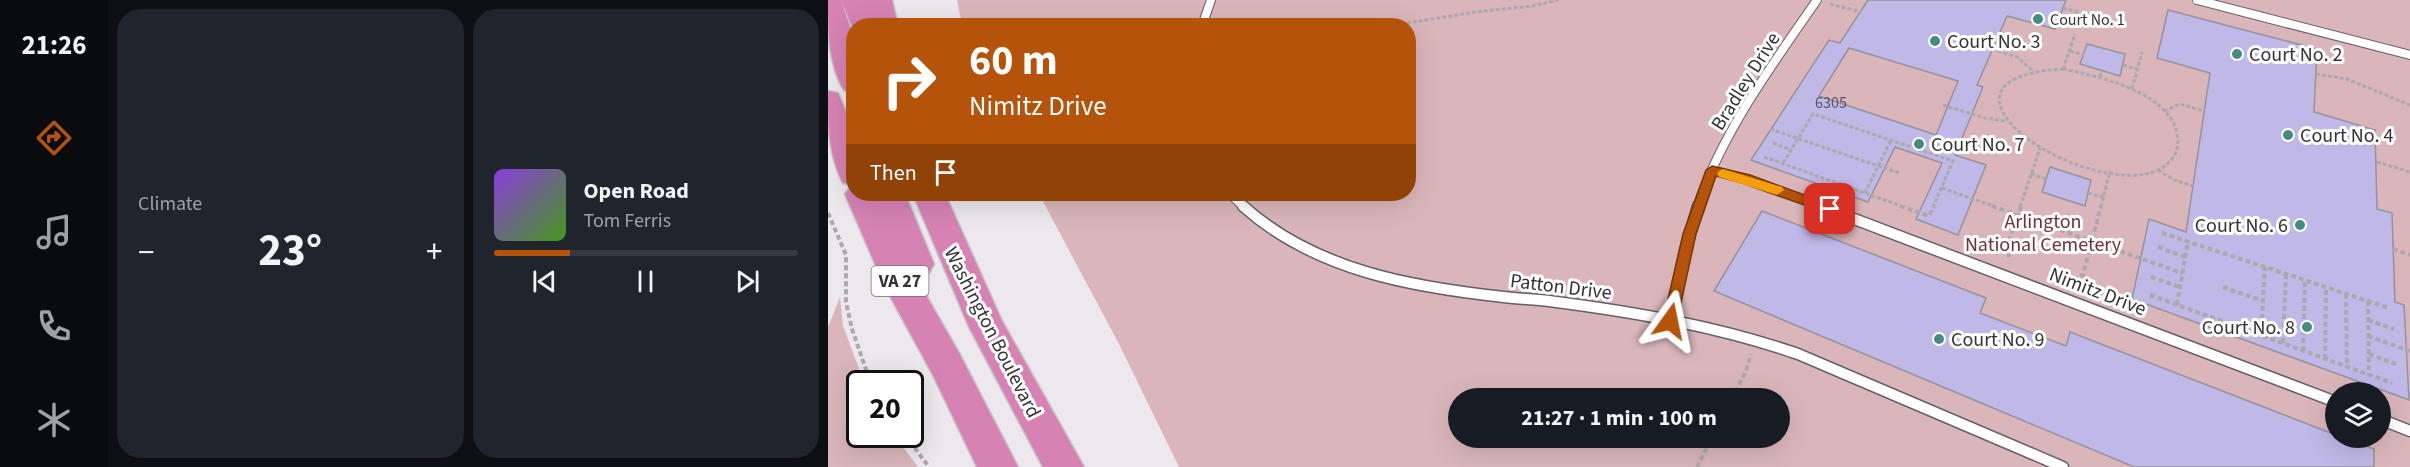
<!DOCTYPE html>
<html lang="en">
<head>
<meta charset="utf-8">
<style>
  body { margin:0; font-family:"Source Sans 3",sans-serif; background:#20242c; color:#f1f3f6; height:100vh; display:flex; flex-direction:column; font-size:22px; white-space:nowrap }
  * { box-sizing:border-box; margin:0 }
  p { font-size:20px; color:#9ea1a6 }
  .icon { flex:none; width:33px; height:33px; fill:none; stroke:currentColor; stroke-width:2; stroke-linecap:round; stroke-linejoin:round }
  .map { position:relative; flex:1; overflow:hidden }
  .sheet { display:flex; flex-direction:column; gap:9px; padding:9px; background:#0d0f14; width:720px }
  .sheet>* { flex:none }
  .hud { position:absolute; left:18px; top:18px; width:570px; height:183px; border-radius:24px; box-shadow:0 6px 24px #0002; background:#b45309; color:#fff; overflow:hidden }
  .tools { position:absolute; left:1497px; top:382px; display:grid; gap:12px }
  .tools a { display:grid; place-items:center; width:66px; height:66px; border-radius:50%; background:#171b24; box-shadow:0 6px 24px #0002; font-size:30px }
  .speed { position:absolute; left:18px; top:370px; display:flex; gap:12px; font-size:30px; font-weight:700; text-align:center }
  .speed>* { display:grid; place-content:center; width:78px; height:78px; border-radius:50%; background:#171b24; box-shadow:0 6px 24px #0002; line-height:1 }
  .speed .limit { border:3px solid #111; border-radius:9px; background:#fff; color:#111 }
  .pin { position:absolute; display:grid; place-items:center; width:51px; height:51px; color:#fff; margin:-26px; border-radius:12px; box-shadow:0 3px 9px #0006 }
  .me { position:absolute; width:66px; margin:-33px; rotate:12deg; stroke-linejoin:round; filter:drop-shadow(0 0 4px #0008) }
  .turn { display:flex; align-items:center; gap:21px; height:126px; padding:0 24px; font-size:27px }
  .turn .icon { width:78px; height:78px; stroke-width:2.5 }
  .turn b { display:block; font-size:42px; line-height:51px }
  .then { display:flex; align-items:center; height:57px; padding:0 24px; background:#0003; gap:12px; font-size:22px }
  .big { font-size:45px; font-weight:700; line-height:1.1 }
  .sheet .tile { flex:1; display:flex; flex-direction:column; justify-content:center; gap:9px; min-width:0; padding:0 21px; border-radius:24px; background:#20242c }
  .song { display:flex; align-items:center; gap:18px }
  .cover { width:72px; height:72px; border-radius:9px; background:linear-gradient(135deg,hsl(270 70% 55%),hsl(100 70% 35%)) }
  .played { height:6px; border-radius:3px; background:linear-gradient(90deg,#b45309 25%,#363941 25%) }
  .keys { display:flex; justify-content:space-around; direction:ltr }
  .heat { display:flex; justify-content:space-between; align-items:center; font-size:33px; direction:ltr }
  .sheet .tiles { flex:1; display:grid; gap:9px; grid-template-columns:repeat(2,1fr) }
  .trip { position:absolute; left:620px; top:388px; width:342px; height:60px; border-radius:30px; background:#171b24; box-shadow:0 6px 24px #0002; font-weight:700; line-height:60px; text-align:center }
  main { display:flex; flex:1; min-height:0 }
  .tab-bar { display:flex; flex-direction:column; width:108px; justify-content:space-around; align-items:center; background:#090b0e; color:#9ea1a6 }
  .tab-bar .icon { width:42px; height:42px }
  .tab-bar .current { color:#b45309 }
  .tab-bar b { font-size:27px; color:#f1f3f6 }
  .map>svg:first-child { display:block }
  .green { fill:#dab6ba; fill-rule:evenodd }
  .building { fill:#c0b8e7; stroke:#94939b; stroke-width:1.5; fill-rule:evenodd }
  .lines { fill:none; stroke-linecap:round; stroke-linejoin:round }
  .service-far1-casing { stroke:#646066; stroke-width:10 }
  .service-casing { stroke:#646066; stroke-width:13 }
  .motorway-casing { stroke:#c6c6c6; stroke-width:3 }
  .path-far1 { stroke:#ada8ad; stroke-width:3; stroke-dasharray:4 2; stroke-linecap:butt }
  .path { stroke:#ada8ad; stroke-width:4; stroke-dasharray:5 3; stroke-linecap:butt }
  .service-far1 { stroke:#fff; stroke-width:8 }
  .service { stroke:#fff; stroke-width:10 }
  .motorway { fill:#d683b4; fill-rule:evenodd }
  .route { fill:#b45309; stroke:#753606; stroke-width:1.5 }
  .slow { fill:#f59e0b }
  .poi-dot { fill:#458b85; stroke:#fff; stroke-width:2 }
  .labels { text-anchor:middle; stroke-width:6; stroke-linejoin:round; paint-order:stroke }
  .far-poi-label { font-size:16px; fill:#343234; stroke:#fff; text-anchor:start }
  .number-label { font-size:16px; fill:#575461 }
  .shield { fill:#fff; stroke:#717071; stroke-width:1.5 }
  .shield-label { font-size:18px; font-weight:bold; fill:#343234 }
  .poi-label { font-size:20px; fill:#343234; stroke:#fff; text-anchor:start }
  .street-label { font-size:20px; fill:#343234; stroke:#fff }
  .park-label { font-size:20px; fill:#712e3b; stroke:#fff }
</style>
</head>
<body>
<main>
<nav class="tab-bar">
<b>21:26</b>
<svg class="icon current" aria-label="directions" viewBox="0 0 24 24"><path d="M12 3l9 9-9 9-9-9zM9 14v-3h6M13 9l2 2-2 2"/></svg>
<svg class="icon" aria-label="music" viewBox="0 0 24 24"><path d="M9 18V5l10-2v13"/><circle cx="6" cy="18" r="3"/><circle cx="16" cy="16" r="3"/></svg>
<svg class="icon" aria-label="phone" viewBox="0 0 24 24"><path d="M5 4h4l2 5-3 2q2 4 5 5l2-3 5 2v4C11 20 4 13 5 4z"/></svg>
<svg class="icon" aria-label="climate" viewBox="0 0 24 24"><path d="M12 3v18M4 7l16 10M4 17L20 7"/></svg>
</nav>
<section class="sheet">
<div class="tiles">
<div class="tile"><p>Climate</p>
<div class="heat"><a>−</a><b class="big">23°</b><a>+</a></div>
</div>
<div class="tile">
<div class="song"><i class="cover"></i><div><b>Open Road</b><p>Tom Ferris</p></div></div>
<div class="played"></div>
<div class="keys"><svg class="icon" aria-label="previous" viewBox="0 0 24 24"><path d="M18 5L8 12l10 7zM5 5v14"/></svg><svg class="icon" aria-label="pause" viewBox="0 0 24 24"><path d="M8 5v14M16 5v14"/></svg><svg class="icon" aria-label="next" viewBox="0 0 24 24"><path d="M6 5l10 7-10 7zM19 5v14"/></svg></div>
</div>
</div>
</section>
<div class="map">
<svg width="1582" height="467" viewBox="0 0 1582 467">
  <rect width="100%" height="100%" fill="#ede7ee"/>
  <g class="green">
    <path d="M129 0H1582V467H351L291 344 211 194H580V26L134 25ZM1508 393H1552V438H1508ZM630 399H951V438H630Z"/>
    <polygon points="12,297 15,326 37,384 32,384 32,435 66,435 90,467 0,467 0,327"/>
  </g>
  <g class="building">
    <path d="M1040 0H1238L1227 29 1179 16 1149 85 1155 87 1127 155 1158 165 1130 235 1088 219 1114 163 1067 147 1040 202 923 160 1001 40 1012 43ZM1021 48 1130 81 1108 135 991 96Z"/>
    <polygon points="1340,10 1489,49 1486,112 1547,130 1549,209 1564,213 1567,302 1576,305 1581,400 1304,299 1321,219 1358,232 1382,73 1329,58"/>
    <polygon points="1259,44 1297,54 1292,76 1252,64"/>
    <polygon points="1222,167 1263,180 1257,206 1214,192"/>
    <polygon points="934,211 1158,298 1152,313 1238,346 1242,332 1508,435 1508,438 1516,438 1546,449 1546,467 1306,467 886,291"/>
  </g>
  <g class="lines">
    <defs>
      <g id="service-far1">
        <polyline points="1369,0 1582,55"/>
        <polyline points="374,26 383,0"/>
        <polyline points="884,170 917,179 996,207"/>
        <polyline points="402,194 416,207"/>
        <path d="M869 207C895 131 944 65 989 0"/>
      </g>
      <g id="service">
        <path d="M415 206C486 270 583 287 676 297 691 299 706 299 721 301 806 312 889 326 970 354L1235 467"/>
        <polyline points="992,206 1508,402"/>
        <polyline points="842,321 857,251 870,206"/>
        <polyline points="1552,419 1582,431"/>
      </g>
      <g id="motorway">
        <path d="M0 0H13L26 39V93L16 90C0 64 0 30 0 0Z"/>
        <polygon points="13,0 64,0 70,26 26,26 26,31"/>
        <path d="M0 91 10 93 26 131V194H77L106 264 101 273 87 276 131 353 190 467H149L105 375 57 287 17 194 24 185 15 183C0 154 0 123 0 91Z"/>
        <polygon points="85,194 117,194 174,321 256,467 215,467 141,327"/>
      </g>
    </defs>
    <use href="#service-far1" class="service-far1-casing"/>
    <use href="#service" class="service-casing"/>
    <use href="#motorway" class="motorway-casing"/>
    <g class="path-far1">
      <polyline points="1002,4 1033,12"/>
      <polyline points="1235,8 1254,13"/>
      <polyline points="561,26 647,12 705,6 730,0"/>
      <polyline points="1164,49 1189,57 1205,71"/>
      <polyline points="1242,51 1256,55"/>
      <polyline points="1295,65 1309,69"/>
      <path d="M1235 69C1273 77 1349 93 1350 142 1350 153 1343 162 1334 168 1294 192 1197 152 1176 114 1155 77 1212 70 1235 69Z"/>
      <polyline points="1235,69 1247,34"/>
      <polyline points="1488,74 1519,79 1582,105"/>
      <polyline points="1272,77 1274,71"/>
      <polyline points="1304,89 1314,52"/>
      <polyline points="1115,105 1157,118 1177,121"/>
      <polyline points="1336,111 1352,104 1376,111"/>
      <polyline points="942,129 1071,173"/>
      <polyline points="945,143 963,150"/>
      <polyline points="936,157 1076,207"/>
      <polyline points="1549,162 1582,172"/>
      <polyline points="955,163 985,114 1125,161 1105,207"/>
      <polyline points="1330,170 1346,180 1365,186"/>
      <polyline points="1203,174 1218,179"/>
      <polyline points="1114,188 1168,207"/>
      <polyline points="1037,193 1063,140"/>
      <polyline points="1260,193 1275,197"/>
      <polyline points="1192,207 1212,148"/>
      <polyline points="1273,207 1282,171"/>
    </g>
    <g class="path">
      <polyline points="1072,206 1101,216 1106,206"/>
      <polyline points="1164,206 1354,273"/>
      <polyline points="0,213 18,255 18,302 24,329 43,384"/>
      <polyline points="1334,233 1561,308"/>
      <polyline points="1330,247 1357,257"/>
      <polyline points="1565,249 1582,255"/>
      <polyline points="1181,257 1180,245 1193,206"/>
      <polyline points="1323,277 1352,287"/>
      <polyline points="1248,281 1249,276 1255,275 1273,206"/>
      <polyline points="1395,287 1435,301"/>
      <polyline points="1518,294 1519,367"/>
      <polyline points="1322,295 1564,383"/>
      <polyline points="1540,301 1541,375"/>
      <polyline points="1349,305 1360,241"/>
      <polyline points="1540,320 1566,329"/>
      <polyline points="1433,335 1437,267"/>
      <polyline points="1540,336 1582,351"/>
      <polyline points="1455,343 1458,274"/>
      <polyline points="1475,351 1477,281"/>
      <polyline points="1541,354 1568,364"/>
      <polyline points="1497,359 1498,287"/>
      <polyline points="904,399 918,371 923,354"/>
      <polyline points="77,435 101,467"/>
      <polyline points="869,467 884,438"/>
    </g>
    <use href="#service-far1" class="service-far1"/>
    <use href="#service" class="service"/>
    <use href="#motorway" class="motorway"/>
  </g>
  <polygon class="route" points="884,166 922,175 1007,206 1009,209 1002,214 914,183 888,176 868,234 849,321 847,325 837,325 835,321 855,234 878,170"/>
  <polygon class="slow" points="895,169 954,187 956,190 949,195 891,177 889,174 891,171"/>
  <g class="poi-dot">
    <circle cx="1210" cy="19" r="6"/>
    <circle cx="1107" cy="41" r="6"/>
    <circle cx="1409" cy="54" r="6"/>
    <circle cx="1460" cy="135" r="6"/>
    <circle cx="1091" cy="144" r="6"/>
    <circle cx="1472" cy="225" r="6"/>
    <circle cx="1479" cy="327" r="6"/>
    <circle cx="1111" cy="339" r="6"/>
  </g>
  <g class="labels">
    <g class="far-poi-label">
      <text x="1222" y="25">Court No. 1</text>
    </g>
    <g class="number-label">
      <text x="1003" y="108">6305</text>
    </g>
    <rect class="shield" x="43.5" y="266" width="57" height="30" rx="4.5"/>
    <g class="shield-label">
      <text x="72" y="287">VA 27</text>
    </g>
    <g class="poi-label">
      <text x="1119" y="48">Court No. 3</text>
      <text x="1421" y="61">Court No. 2</text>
      <text x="1472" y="142">Court No. 4</text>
      <text x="1103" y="151">Court No. 7</text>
      <text x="1460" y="232" text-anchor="end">Court No. 6</text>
      <text x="1467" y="334" text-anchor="end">Court No. 8</text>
      <text x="1123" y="346">Court No. 9</text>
    </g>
    <g class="street-label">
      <text transform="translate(917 81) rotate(-58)" y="7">Bradley Drive</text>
      <text transform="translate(733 286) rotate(7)" y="7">Patton Drive</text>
      <text transform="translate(1270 291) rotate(21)" y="7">Nimitz Drive</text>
      <text transform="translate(165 332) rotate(63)" y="7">Washington Boulevard</text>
    </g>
    <g class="park-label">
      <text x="1215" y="228">Arlington<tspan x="1215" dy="23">National Cemetery</tspan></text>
    </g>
  </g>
</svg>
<div class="tools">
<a><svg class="icon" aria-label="layers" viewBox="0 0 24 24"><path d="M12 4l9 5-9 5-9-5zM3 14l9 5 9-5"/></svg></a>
</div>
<div class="speed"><div class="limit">20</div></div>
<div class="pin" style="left:1002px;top:209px;background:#d93025"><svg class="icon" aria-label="arrive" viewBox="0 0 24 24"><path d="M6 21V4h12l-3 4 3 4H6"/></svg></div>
<svg class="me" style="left:842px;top:321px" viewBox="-20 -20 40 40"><path d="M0-17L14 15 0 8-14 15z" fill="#b45309" stroke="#fff" stroke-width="4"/></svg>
<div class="trip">21:27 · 1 min · 100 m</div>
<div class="hud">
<div class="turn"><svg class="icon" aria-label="right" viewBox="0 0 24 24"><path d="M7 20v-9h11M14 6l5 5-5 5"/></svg><div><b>60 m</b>Nimitz Drive</div></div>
<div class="then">Then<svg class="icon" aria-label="arrive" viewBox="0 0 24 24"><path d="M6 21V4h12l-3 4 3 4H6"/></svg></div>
</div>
</div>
</main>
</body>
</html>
